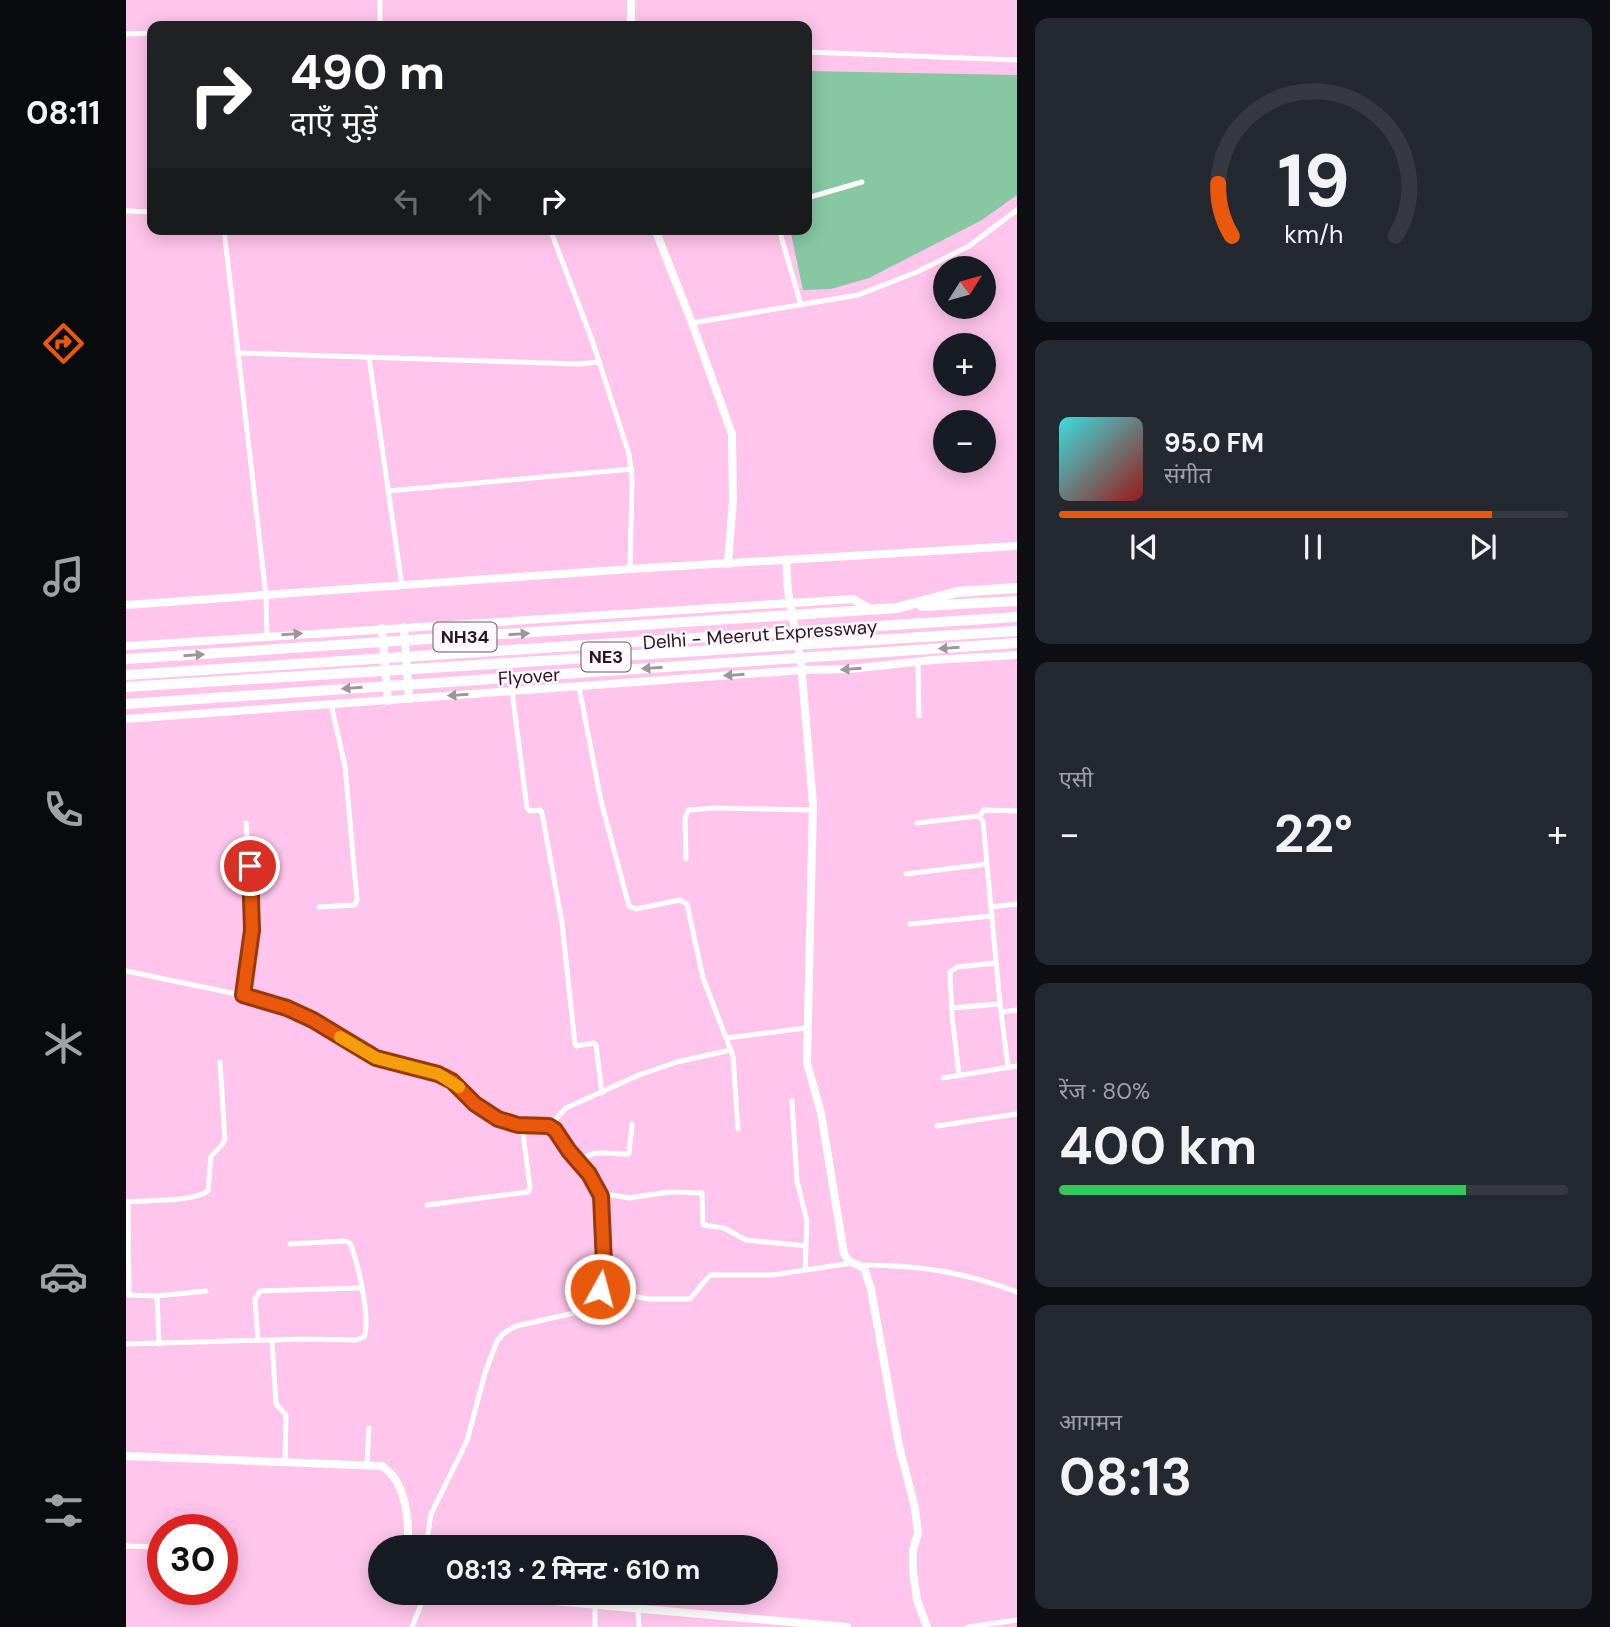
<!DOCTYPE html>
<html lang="hi">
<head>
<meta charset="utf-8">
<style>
  body { margin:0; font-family:"DM Sans","Noto Sans Devanagari",sans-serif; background:#242831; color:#f1f3f6; height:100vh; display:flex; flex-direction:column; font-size:26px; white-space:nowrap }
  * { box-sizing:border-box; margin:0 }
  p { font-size:23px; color:#9ea1a6 }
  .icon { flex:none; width:38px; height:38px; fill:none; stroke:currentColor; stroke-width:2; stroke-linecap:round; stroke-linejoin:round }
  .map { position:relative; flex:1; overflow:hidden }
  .side { display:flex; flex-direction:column; gap:18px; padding:18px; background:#0d0f14; width:593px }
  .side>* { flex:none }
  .hud { position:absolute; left:21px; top:21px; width:665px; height:214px; border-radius:14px; box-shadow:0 4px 18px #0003; background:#202124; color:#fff; overflow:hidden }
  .needle { width:46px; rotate:53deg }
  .tools { position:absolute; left:807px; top:256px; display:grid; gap:14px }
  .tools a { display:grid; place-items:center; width:63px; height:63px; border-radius:50%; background:#171b24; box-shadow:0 4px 18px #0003; font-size:35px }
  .speed { position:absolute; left:21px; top:1514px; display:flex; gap:14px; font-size:35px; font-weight:700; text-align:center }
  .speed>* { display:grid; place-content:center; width:91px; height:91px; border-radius:50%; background:#171b24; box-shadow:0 4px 18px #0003; line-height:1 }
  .speed .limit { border:10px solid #d22; background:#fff; color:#111 }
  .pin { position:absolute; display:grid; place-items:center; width:60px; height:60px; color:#fff; margin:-30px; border:4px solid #fff; border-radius:50%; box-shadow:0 2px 7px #0007 }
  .me { position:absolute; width:77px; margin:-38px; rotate:7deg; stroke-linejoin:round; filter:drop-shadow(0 0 5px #0008) }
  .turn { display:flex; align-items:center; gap:24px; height:147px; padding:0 28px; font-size:32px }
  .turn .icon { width:91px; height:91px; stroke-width:2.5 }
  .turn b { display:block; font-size:49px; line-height:60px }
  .lanes { display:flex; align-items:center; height:66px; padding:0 28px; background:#0003; justify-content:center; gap:35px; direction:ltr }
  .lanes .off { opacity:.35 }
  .big { font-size:52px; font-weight:700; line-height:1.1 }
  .side .card { flex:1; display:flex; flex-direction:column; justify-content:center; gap:10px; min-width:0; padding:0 24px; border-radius:14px; background:#242831 }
  .side .dial { align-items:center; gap:0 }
  .dial svg { height:182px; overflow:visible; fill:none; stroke:#363941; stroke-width:7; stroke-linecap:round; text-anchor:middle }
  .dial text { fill:#f1f3f6; stroke:none }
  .song { display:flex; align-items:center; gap:21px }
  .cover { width:84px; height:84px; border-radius:10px; background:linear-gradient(135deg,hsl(180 70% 55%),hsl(0 70% 35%)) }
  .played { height:7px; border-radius:4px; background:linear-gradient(90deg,#ea580c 85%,#363941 85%) }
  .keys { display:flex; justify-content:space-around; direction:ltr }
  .heat { display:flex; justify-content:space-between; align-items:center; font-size:38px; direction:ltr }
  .charge { height:10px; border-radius:5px; background:linear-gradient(90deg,#34c759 80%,#363941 0) }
  .trip { position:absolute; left:242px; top:1535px; width:410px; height:70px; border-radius:35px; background:#171b24; box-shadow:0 4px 18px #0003; font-weight:700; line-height:70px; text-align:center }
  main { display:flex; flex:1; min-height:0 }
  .dock { display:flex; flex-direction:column; width:126px; justify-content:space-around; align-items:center; background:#090b0e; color:#9ea1a6 }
  .dock .icon { width:49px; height:49px }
  .dock .active { color:#ea580c }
  .dock b { font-size:32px; color:#f1f3f6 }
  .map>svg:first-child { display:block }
  .green { fill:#87c8a3 }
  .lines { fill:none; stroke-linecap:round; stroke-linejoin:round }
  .street { stroke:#fff; stroke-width:5 }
  .secondary { stroke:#fff; stroke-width:8 }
  .highway { stroke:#fff; stroke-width:10 }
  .oneway { fill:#9f969c }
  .route-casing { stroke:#983908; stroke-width:18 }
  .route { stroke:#ea580c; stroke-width:12 }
  .slow { stroke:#f59e0b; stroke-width:12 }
  .labels { text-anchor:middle; stroke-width:5; stroke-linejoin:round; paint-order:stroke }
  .shield { fill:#fff8fc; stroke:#695964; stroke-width:2 }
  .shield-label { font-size:18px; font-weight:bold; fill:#291523 }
  .street-label { font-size:19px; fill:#291523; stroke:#fff8fc }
</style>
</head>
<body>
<main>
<nav class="dock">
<b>08:11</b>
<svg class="icon active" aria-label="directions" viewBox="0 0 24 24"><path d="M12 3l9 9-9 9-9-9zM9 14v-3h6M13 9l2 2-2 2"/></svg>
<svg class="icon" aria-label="music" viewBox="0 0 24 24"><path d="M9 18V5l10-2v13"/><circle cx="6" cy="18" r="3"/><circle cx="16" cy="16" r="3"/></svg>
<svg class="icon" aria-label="phone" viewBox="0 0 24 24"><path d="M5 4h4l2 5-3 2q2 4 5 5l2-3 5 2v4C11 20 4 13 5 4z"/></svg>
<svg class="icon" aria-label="climate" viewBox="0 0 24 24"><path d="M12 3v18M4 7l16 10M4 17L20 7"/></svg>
<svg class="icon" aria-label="car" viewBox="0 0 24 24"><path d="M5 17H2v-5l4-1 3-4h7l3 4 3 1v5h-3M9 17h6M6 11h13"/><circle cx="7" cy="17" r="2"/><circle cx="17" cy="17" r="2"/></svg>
<svg class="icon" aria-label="filters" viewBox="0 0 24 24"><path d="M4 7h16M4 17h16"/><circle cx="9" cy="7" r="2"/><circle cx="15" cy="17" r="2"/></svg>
</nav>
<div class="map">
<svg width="891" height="1627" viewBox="0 0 891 1627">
  <rect width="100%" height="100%" fill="#ffc5ec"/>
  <polygon class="green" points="681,71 891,75 891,195 856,220 743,278 705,289 677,290 664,229 681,229"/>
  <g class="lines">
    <g class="street">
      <polyline points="254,26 254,0"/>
      <polyline points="0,34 26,33"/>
      <polyline points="681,52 891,60"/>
      <polyline points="681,198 736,182"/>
      <polyline points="0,211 26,212"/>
      <polyline points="98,229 140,596 141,636"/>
      <polyline points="424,229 466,340 503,454 506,479 504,569"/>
      <polyline points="501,229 529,230"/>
      <polyline points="653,229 675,305"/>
      <polyline points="566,323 732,295 791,272 843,246 891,210"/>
      <polyline points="111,353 454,364 473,362"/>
      <polyline points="243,357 276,586"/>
      <polyline points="262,491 506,469"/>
      <polyline points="792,661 793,716"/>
      <polyline points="453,687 475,801 503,906 510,909 554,900 561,904 577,978 607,1056 612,1129"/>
      <polyline points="386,691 401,808 404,811 414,810 416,813 436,923 449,1044 450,1046 468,1043 470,1045 476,1093"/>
      <polyline points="854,816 858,810 891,811"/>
      <polyline points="791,823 852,816 857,821 874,1004 882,1067"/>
      <polyline points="560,859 559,819 562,810 590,808 687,810"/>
      <polyline points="780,874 861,864"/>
      <polyline points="193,907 229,905 231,900 219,766 205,704"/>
      <polyline points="865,907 891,904"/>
      <polyline points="784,924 866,916"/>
      <polyline points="0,971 134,999 161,1008 187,1020 250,1058 312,1074 326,1081 349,1104 372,1119 392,1126 426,1128 473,1190 476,1202 478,1264 470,1298 457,1311 390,1326 378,1333 371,1341 359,1373 341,1441 305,1514 300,1547"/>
      <polyline points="117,995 127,920 120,823"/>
      <polyline points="825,1008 874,1004"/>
      <polyline points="876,1012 891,1010"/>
      <polyline points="601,1038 680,1028"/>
      <polyline points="833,1075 826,1016 824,972 831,967 870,963"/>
      <polyline points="817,1078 891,1066"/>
      <polyline points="666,1101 671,1181 681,1221 679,1270"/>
      <polyline points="423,1126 440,1108 513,1075 551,1062 605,1050"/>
      <polyline points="811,1126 891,1114"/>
      <path d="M453 1163C466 1147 484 1155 503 1154L506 1124"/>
      <polyline points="474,1193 503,1198 543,1192 576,1193 577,1225 598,1228 620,1240 680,1246"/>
      <polyline points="0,1201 2,1205 3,1295"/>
      <path d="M1 1202C21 1200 67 1202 82 1191L85 1156 97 1144 99 1139 94 1062"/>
      <polyline points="301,1205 402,1192 404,1187 396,1126"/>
      <path d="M736 1265C792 1265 838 1272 891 1292"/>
      <polyline points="473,1291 524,1299 564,1299 584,1275 647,1275 726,1263"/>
      <polyline points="3,1295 31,1296 80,1291"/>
      <polyline points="31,1296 33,1344"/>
      <polyline points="132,1340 129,1299 134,1291 235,1288"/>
      <polyline points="146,1340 150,1404 160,1415 159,1463"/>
      <path d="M0 1344 179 1339 230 1340 238 1337C245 1319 232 1263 224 1243L218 1241 164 1244"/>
      <polyline points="241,1464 243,1428"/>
      <polyline points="0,1546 37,1547"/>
      <polyline points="512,1610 513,1627"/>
      <polyline points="286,1627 300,1592"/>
      <polyline points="469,1627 469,1606"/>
      <polyline points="842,1627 891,1620"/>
    </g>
    <g class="secondary">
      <polyline points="505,26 505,0"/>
      <polyline points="529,229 566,323 606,434 607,500 602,564"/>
      <polyline points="660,559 662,591 675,663 687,804 681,1063 695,1113 718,1254 723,1261 738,1268 745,1289 773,1446 789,1508 792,1533 787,1550 787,1572 791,1600 801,1627"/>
      <polyline points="0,605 504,569 891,546"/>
      <polyline points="278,627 283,699"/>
      <polyline points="256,628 262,701"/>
      <polyline points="0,646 727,599 745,609"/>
      <polyline points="0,719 676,670 724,669 807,660 891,655"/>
      <path d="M0 1456 256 1466C281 1482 283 1520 282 1547"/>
      <polyline points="393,1592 427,1601 721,1627"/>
    </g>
    <g class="highway">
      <polyline points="796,606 891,601"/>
      <polyline points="0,659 771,608 831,592 891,588"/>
      <polyline points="0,675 891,617"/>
      <polyline points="0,687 891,631"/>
      <polyline points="0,704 891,643"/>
    </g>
  </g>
  <defs><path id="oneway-solid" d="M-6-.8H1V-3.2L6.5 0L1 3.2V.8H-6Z" transform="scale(1.75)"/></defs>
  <g class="oneway">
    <use href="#oneway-solid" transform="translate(166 634) rotate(-4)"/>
    <use href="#oneway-solid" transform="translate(393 634) rotate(-4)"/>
    <use href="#oneway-solid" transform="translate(823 648) rotate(176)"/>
    <use href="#oneway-solid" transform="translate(68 655) rotate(-4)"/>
    <use href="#oneway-solid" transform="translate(526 668) rotate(176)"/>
    <use href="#oneway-solid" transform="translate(725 669) rotate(176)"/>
    <use href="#oneway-solid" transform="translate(608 675) rotate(176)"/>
    <use href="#oneway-solid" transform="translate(226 688) rotate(176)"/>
    <use href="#oneway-solid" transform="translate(332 695) rotate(176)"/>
  </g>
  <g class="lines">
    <defs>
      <polyline id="route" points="124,866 126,930 117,995 161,1008 187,1020 250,1058 312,1074 326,1081 349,1104 372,1119 392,1125 423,1126 429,1130 443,1151 463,1174 475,1196 478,1264 474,1289"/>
    </defs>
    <use href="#route" class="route-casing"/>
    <use href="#route" class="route"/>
    <polyline class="slow" points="214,1037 250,1058 312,1074 333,1087"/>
  </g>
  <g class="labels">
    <g class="shield">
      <rect x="307.5" y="622.5" width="63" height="29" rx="5"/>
      <rect x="455.5" y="642.5" width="49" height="29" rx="5"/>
    </g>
    <g class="shield-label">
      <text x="339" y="643">NH34</text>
      <text x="480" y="663">NE3</text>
    </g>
    <g class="street-label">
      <text transform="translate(634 634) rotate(-4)" y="7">Delhi - Meerut Expressway</text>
      <text transform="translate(403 676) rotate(-4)" y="7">Flyover</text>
    </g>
  </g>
</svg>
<div class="tools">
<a><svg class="needle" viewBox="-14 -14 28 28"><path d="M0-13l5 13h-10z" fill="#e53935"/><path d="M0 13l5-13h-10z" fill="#9ea1a6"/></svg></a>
<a>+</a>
<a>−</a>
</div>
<div class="speed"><div class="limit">30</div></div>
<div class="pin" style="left:124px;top:866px;background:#d93025"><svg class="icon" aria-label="arrive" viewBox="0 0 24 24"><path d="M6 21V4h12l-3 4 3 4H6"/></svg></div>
<svg class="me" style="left:474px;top:1289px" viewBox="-20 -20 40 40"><circle r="17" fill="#ea580c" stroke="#fff" stroke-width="3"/><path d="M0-11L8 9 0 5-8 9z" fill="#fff"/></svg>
<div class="trip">08:13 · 2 मिनट · 610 m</div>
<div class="hud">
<div class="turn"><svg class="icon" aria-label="right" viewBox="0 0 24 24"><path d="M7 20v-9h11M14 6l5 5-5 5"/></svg><div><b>490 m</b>दाएँ मुड़ें</div></div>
<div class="lanes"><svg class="icon off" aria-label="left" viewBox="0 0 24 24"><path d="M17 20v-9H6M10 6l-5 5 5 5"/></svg><svg class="icon off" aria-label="ahead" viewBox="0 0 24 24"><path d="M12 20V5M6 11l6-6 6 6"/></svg><svg class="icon" aria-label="right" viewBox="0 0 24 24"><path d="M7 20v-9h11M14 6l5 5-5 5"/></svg></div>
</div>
</div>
<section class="side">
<div class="card dial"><svg viewBox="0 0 100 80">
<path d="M14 69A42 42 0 1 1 86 69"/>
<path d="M14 69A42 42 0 0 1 8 46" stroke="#ea580c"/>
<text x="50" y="56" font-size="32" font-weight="700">19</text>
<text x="50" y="72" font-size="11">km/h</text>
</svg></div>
<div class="card">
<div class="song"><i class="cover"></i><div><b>95.0 FM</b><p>संगीत</p></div></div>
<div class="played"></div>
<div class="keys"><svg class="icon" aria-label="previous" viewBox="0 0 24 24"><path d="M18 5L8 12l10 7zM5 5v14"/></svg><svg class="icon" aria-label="pause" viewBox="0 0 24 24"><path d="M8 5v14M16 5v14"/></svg><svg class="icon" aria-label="next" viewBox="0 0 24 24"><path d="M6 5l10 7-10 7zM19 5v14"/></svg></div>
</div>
<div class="card"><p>एसी</p>
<div class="heat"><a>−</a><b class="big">22°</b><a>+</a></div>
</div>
<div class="card"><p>रेंज · 80%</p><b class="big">400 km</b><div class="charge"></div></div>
<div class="card"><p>आगमन</p><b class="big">08:13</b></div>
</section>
</main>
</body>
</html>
